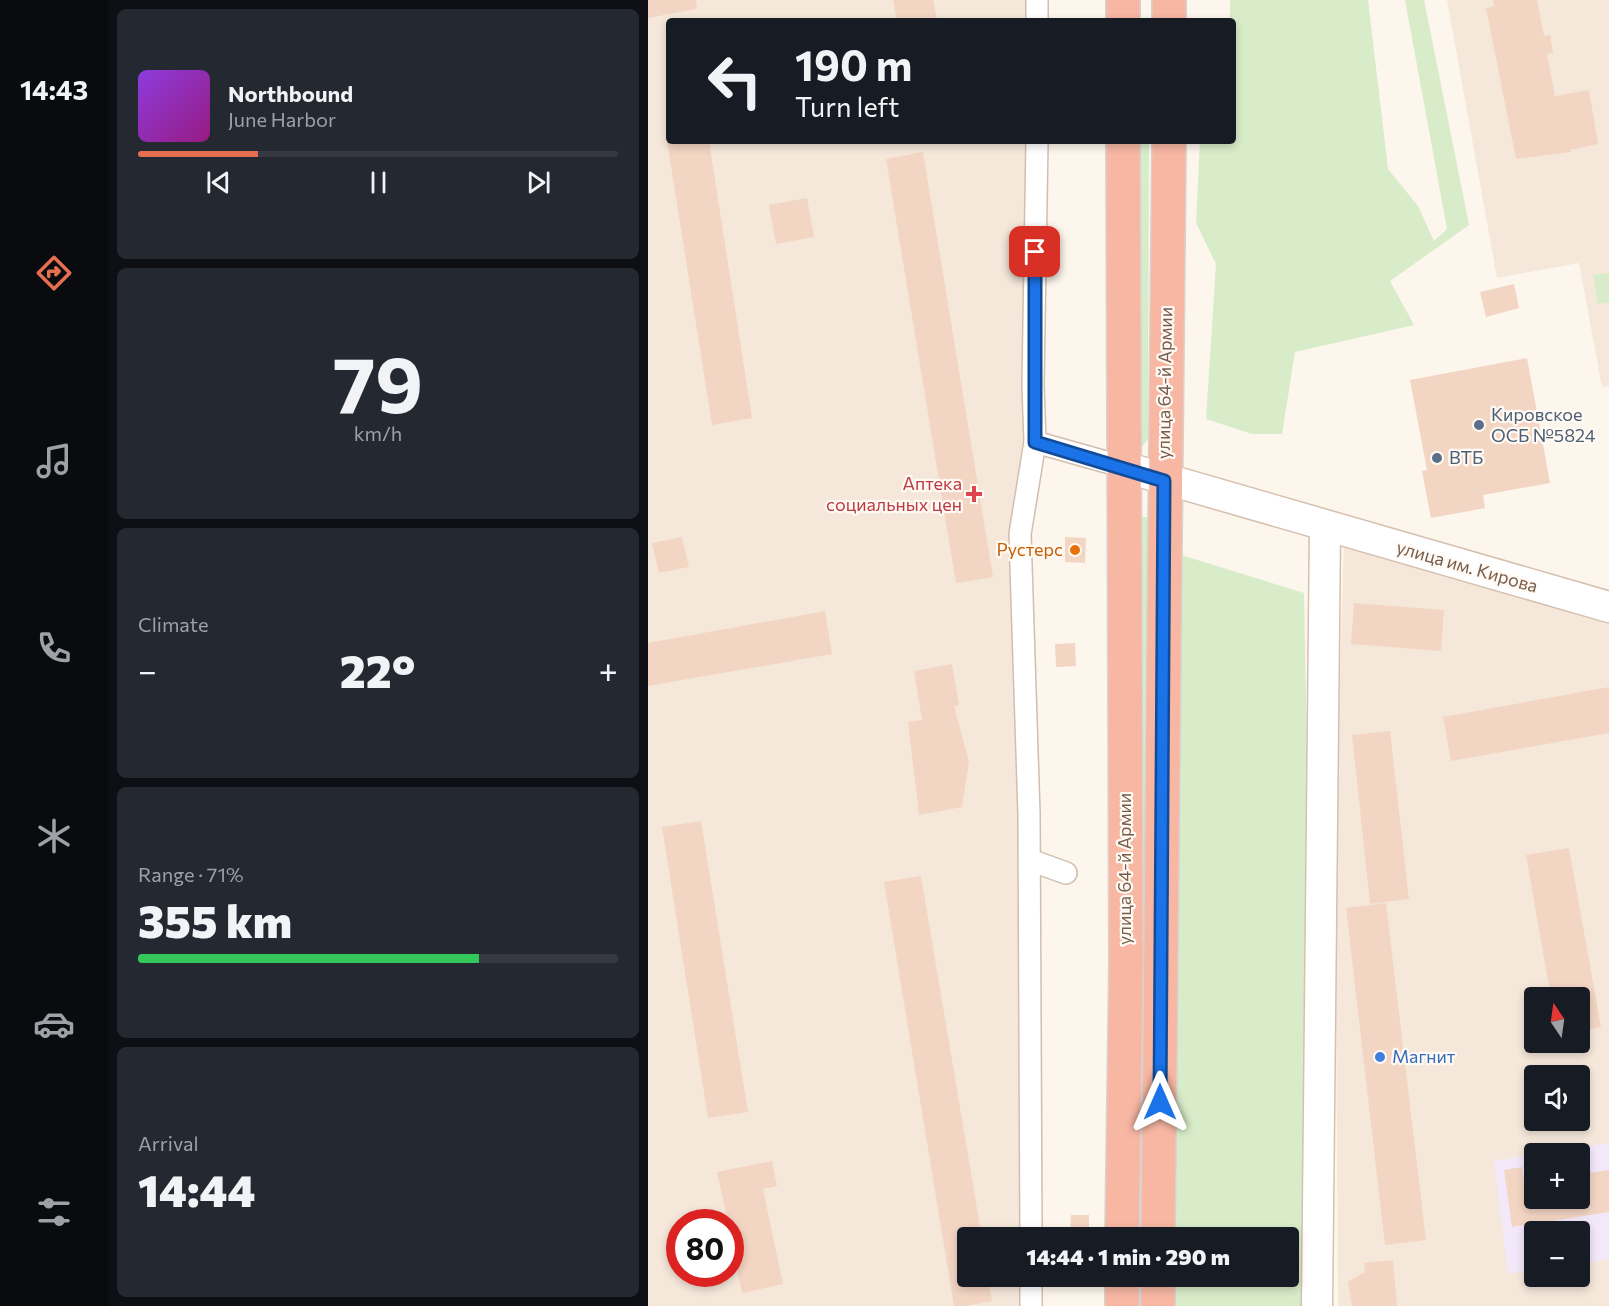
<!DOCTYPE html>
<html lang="en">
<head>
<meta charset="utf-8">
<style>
  body { margin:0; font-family:Commissioner,sans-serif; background:#242831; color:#f1f3f6; height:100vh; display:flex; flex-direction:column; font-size:22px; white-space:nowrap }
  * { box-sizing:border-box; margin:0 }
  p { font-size:20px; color:#9ea1a6 }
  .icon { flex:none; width:33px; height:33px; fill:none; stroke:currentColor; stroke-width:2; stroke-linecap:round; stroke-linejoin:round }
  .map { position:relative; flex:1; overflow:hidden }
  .sheet { display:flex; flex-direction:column; gap:9px; padding:9px; background:#0d0f14; width:540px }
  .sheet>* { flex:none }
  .top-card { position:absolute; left:18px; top:18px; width:570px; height:126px; border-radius:6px; box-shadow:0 3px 9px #0003; background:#171b24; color:#f1f3f6; overflow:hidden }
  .needle { width:39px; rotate:347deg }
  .tools { position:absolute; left:876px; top:987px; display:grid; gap:12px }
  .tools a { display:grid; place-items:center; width:66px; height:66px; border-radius:6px; background:#171b24; box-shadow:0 3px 9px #0003; font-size:30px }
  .speed { position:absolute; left:18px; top:1209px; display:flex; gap:12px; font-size:30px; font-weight:700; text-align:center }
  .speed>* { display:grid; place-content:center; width:78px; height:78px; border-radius:50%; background:#171b24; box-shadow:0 3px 9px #0003; line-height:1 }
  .speed .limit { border:9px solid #d22; background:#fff; color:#111 }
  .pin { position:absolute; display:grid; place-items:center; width:51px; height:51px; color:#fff; margin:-26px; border-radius:12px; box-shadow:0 3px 9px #0006 }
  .me { position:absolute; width:66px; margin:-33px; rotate:0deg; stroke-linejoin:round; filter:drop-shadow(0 0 4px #0008) }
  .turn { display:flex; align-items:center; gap:21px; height:126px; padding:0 30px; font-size:27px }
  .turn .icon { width:78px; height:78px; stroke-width:2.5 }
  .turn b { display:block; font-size:42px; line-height:51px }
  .big { font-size:45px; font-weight:800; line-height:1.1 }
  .sheet .tile { flex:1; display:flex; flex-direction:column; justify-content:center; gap:9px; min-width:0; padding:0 21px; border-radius:9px; background:#242831 }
  .sheet .dial { align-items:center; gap:0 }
  .dial b { font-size:78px; line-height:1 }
  .song { display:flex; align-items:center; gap:18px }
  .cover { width:72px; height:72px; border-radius:9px; background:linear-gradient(135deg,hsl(270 70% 55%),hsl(310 70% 35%)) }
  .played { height:6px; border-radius:3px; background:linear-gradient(90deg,#e76f51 25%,#363941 25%) }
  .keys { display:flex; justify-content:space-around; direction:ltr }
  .heat { display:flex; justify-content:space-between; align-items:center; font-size:33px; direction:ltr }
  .charge { height:9px; border-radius:4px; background:linear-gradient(90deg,#34c759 71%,#363941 0) }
  .trip { position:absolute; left:309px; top:1227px; width:342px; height:60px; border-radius:6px; background:#171b24; box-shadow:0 3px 9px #0003; font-weight:800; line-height:60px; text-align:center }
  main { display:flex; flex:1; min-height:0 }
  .tabs { display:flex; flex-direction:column; width:108px; justify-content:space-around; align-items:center; background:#090b0e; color:#9ea1a6 }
  .tabs .icon { width:42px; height:42px }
  .tabs .active { color:#e76f51 }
  .tabs b { font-size:27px; color:#f1f3f6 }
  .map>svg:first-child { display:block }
  .residential { fill:#f5e8da; fill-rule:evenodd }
  .education { fill:#f3e8fa }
  .green { fill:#d8ecc9 }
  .building { fill:#f3d5c3 }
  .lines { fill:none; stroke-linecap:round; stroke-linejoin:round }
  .street-casing { stroke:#d1beb0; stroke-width:24 }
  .secondary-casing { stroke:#d6c0b0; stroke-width:33 }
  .highway-casing { stroke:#dad1cd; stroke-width:36 }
  .street { stroke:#fff; stroke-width:21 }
  .secondary { stroke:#fff; stroke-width:30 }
  .highway { stroke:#f7b7a3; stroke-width:33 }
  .route-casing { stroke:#114b97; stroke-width:15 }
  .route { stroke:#1a73e8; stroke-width:10 }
  .service-dot { fill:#5c6f8a; stroke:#fffaf3; stroke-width:2 }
  .health-dot { fill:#e0444e; stroke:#fffaf3; stroke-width:2 }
  .food-dot { fill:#e8710a; stroke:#fffaf3; stroke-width:2 }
  .shop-dot { fill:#3f7fe0; stroke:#fffaf3; stroke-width:2 }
  .labels { text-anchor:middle; stroke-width:4.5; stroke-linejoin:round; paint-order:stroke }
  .street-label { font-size:18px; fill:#7a5c4d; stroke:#fffaf3 }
  .service-label { font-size:18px; fill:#4e5e75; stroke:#fffaf3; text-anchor:start }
  .health-label { font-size:18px; fill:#be3a42; stroke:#fffaf3; text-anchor:end }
  .food-label { font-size:18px; fill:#c56008; stroke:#fffaf3; text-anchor:end }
  .shop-label { font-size:18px; fill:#366cbe; stroke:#fffaf3; text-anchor:start }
</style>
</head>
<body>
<main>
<nav class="tabs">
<b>14:43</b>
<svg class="icon active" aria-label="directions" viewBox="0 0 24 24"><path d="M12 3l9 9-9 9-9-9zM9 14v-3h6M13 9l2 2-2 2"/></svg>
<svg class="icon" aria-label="music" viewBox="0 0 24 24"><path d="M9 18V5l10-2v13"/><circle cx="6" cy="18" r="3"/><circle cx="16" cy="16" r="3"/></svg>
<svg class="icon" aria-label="phone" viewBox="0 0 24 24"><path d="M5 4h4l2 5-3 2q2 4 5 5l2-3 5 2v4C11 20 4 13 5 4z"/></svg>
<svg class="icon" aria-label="climate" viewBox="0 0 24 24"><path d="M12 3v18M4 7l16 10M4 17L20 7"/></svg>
<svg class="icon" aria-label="car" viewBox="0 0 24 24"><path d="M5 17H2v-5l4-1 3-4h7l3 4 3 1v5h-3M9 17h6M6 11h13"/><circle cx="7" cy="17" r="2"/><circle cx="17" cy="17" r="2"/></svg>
<svg class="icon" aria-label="filters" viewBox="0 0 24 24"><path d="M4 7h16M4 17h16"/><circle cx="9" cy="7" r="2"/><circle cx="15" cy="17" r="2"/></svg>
</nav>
<section class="sheet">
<div class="tile">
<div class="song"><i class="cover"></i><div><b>Northbound</b><p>June Harbor</p></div></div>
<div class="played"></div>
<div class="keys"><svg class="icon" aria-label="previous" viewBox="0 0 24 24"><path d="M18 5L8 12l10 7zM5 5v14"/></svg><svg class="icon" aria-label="pause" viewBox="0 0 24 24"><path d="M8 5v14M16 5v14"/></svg><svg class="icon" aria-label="next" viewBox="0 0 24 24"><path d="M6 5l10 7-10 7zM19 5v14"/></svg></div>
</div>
<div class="tile dial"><b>79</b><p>km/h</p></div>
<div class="tile"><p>Climate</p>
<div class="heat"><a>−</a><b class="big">22°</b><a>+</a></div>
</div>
<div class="tile"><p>Range · 71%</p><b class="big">355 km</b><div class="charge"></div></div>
<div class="tile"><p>Arrival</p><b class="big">14:44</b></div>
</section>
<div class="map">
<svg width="961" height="1306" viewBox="0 0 961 1306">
  <rect width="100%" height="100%" fill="#fdf6ec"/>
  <g class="residential">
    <path d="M0 0H379V21H21V141H379V441L373 866 376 1237 320 1238V1276L376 1277V1306H0ZM32 1222H82V1274H32Z"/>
    <polygon points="799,0 961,0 961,386 954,387 931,263 849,278"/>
    <path d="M696 537 961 616V1306H690L687 851ZM886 998H932V1042H886ZM886 1076H932V1120H886ZM886 1154H932V1198H886ZM886 1232H932V1276H886Z"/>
  </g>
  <polygon class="education" points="961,1143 961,1259 932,1263 932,1232 886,1232 886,1270 860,1274 846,1161 886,1155 886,1198 932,1198 932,1154 896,1153"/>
  <g class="green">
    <polygon points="582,0 720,0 740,169 770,206 786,241 799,229 757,0 776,0 821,225 742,281 766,325 647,352 634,434 604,434 558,419 568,264 548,223 552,141 585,141 585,21 582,21"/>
    <polygon points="487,141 501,141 500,439 493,448 485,440"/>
    <polygon points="961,273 961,302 950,304 945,275"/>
    <polygon points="490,517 500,517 502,530 500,1238 486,1237"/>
    <polygon points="530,554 656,593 660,807 655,1306 527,1306 528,1277 640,1276 640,1238 528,1237"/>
  </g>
  <g class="building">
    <polygon points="0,0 48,0 49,9 0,18"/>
    <polygon points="245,0 285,0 289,21 249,21"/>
    <polygon points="845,0 889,0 896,36 902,35 905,53 899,54 907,96 941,90 950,144 922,150 923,152 868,159 838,8 846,6"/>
    <polygon points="19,141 61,141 104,418 64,425"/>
    <polygon points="275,152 345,577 308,583 238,159"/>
    <polygon points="159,198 166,237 128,244 121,205"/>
    <polygon points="866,284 871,308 838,317 832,292"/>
    <polygon points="879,358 902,483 835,495 837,508 783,518 774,471 779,470 762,380"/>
    <polygon points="34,537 41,567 11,573 4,543"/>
    <polygon points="417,537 438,538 437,563 417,562"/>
    <polygon points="706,603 796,610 793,651 703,644"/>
    <polygon points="177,611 184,654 0,686 0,643"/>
    <polygon points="427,643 428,666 408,667 407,644"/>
    <polygon points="304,664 311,705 306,706 321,762 314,807 271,815 260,722 274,720 266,671"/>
    <polygon points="961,687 961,733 803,761 795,717"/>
    <polygon points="742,731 761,899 722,904 704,735"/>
    <polygon points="53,821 100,1112 60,1118 14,827"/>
    <polygon points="921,848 953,1027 932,1031 932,998 903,998 878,855"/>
    <polygon points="273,876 334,1238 320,1238 320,1276 340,1276 344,1301 316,1306 306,1306 236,882"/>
    <polygon points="738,903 778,1240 737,1245 698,908"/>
    <polygon points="124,1161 129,1186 115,1189 135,1284 94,1293 82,1236 82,1222 80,1222 69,1172"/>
    <polygon points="874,1167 876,1182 886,1181 886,1198 932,1198 932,1174 961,1170 961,1212 864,1227 856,1170"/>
    <polygon points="423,1215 441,1215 441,1233 422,1233"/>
    <polygon points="745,1260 749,1306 704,1306 700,1282 717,1272 716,1263"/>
  </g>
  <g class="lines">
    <defs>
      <g id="street">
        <polyline points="389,0 389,21"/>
        <polyline points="387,442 385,385 389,141"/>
        <polyline points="382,860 418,873"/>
        <polyline points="383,1238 381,814 372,534 387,442 476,467"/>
        <polyline points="383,1276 383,1306"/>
      </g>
      <g id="secondary">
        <polyline points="476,467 961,607"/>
        <polyline points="669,1306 677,527"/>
      </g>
      <g id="highway">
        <polyline points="521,0 521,21"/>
        <polyline points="475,21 475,0"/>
        <polyline points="474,1238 478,964 475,141"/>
        <polyline points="510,1238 521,141"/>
        <polyline points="474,1306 474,1276"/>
        <polyline points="510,1306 510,1276"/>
      </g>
    </defs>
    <use href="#street" class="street-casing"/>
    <use href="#secondary" class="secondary-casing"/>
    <use href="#highway" class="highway-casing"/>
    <use href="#street" class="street"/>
    <use href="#secondary" class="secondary"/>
    <use href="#highway" class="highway"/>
  </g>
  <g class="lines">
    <defs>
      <polyline id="route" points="387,252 387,442 516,481 512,1102"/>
    </defs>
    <use href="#route" class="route-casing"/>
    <use href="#route" class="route"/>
  </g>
  <g class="service-dot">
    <circle cx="831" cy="425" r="6"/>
    <circle cx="789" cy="458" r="6"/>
  </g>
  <path class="health-dot" d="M323 485h6v6h6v6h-6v6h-6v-6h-6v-6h6z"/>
  <circle class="food-dot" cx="427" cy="550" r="6"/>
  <circle class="shop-dot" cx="732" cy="1057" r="6"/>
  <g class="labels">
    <g class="street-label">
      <text transform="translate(517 383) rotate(-89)" y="6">улица 64-й Армии</text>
      <text transform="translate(819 567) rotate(16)" y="6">улица им. Кирова</text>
      <text transform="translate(477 869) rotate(-90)" y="6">улица 64-й Армии</text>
    </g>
    <g class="service-label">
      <text x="843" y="421">Кировское<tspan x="843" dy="21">ОСБ №5824</tspan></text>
      <text x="801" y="464">ВТБ</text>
    </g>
    <g class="health-label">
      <text x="314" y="490">Аптека<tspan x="314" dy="21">социальных цен</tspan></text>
    </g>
    <g class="food-label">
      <text x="415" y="556">Рустерс</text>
    </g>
    <g class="shop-label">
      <text x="744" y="1063">Магнит</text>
    </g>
  </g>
</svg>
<div class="tools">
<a><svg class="needle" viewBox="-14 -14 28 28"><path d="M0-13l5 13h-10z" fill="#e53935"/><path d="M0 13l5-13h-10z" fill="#9ea1a6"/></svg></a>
<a><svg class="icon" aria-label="sound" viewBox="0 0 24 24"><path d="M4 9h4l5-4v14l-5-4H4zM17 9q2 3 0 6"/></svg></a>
<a>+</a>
<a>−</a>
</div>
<div class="speed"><div class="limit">80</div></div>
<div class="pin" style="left:387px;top:252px;background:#d93025"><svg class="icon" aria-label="arrive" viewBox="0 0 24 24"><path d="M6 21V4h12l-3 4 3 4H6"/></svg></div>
<svg class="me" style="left:512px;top:1102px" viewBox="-20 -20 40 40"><path d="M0-17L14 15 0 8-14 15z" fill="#1a73e8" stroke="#fff" stroke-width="4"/></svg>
<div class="trip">14:44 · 1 min · 290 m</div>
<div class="top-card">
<div class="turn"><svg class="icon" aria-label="left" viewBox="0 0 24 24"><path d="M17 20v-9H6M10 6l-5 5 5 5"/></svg><div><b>190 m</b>Turn left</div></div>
</div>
</div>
</main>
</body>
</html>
